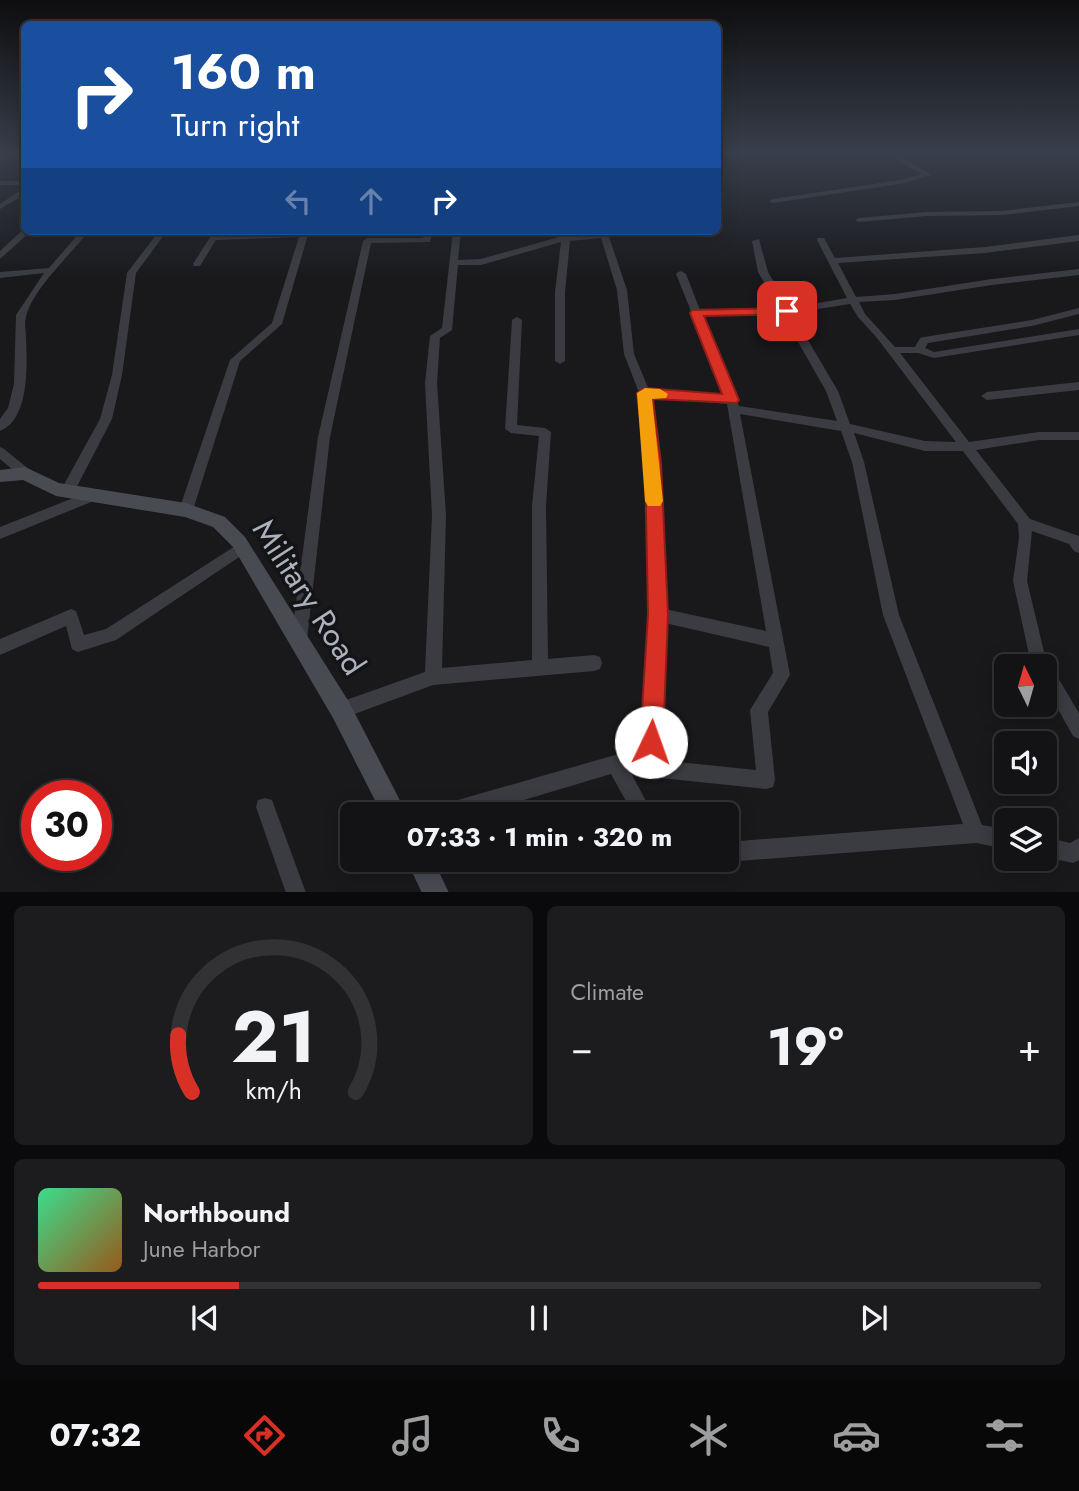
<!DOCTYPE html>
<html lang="en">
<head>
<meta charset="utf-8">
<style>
  body { margin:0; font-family:Jost,sans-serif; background:#1c1c1e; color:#f1f3f6; height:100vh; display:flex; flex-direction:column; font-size:26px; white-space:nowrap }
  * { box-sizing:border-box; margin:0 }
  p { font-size:23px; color:#9d9ea0 }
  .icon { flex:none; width:38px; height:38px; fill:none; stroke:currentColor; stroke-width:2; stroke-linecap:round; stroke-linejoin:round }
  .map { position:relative; height:892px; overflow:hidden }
  .drawer { display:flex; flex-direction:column; gap:14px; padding:14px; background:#0a0a0c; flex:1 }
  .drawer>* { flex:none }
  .guide { position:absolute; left:21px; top:21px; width:700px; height:214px; border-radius:10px; box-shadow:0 4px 18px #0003,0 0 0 2px #323234; background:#1a4fa0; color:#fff; overflow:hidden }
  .needle { width:46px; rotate:355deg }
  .buttons { position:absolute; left:994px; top:654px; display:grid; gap:14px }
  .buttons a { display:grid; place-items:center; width:63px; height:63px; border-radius:10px; background:#131315; box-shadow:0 4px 18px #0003,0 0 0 2px #323234; font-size:35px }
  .speed { position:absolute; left:21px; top:780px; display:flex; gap:14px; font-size:35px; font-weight:700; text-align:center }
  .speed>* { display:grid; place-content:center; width:91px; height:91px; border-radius:50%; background:#131315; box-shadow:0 4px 18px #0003,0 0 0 2px #323234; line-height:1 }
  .speed .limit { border:10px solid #d22; background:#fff; color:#111 }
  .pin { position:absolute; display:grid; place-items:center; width:60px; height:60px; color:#fff; margin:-30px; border-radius:14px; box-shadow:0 4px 10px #0006 }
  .me { position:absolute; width:77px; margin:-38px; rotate:3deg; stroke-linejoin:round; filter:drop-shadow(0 0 5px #0008) }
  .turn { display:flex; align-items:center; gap:24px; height:147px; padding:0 35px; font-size:32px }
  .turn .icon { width:91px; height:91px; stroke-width:2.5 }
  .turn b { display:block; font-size:49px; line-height:60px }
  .lanes { display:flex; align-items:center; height:66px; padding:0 35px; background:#0003; justify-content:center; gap:35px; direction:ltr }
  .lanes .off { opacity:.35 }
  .big { font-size:52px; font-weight:700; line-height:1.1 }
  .drawer .card { flex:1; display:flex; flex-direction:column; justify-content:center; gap:10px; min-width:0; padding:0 24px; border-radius:10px; background:#1c1c1e }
  .drawer .dial { align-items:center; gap:0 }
  .dial svg { height:182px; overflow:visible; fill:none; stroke:#323234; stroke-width:7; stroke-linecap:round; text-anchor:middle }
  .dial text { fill:#f1f3f6; stroke:none }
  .song { display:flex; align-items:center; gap:21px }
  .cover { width:84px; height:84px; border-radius:10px; background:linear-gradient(135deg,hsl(150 70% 55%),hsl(30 70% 35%)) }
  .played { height:7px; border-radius:4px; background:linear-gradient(90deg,#d93025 20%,#323234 20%) }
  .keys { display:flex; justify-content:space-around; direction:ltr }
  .heat { display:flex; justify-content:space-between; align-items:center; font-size:38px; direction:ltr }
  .drawer .tiles { flex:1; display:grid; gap:14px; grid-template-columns:1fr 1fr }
  .card:last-child { grid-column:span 2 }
  .trip { position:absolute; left:340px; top:802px; width:399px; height:70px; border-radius:10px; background:#131315; box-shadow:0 4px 18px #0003,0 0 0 2px #323234; font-weight:700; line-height:70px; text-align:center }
  .menu { display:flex; height:112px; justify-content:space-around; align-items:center; background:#080808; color:#9d9ea0 }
  .menu .icon { width:49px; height:49px }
  .menu .current { color:#d93025 }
  .menu b { font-size:32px; color:#f1f3f6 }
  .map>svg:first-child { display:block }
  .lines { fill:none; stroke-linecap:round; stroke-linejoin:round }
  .street { fill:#3a3c41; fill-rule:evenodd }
  .secondary { fill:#484b52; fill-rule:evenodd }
  .route { fill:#d93025; stroke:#8d1f18; stroke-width:2 }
  .slow { fill:#f59e0b }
  .labels { text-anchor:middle; stroke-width:7; stroke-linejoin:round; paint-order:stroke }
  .near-street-label { font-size:32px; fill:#abb1bd; stroke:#141417 }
</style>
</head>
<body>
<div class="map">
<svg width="1079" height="893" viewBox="0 0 1079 893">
  <rect width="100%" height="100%" fill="#19191c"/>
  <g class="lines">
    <g class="street">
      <polygon points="893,154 918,154 915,156 901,157 932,175 900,184 773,203 769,201 773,199 900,180 922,174 891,157 891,155"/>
      <polygon points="1047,154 1065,154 1034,159 1031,157"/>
      <rect x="0" y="155" width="24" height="4"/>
      <rect x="0" y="181" width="24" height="4"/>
      <polygon points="21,190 24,190 24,195 0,209 0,204"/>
      <polygon points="1079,202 1079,206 1002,215 927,216 859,222 855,220 859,218 927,212 1002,211"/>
      <polygon points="24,229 24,231 31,231 0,259 0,251"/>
      <path d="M81 231H89C72 253 31 291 26 317 24 323 26 331 26 338 27 364 30 419 0 431V419L8 408 14 384 16 315 44 273 0 278V272L49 268Z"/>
      <polygon points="159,231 167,231 136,273 122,375 112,419 73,494 63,494 61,490 100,419 112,375 127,273"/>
      <polygon points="214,231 220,231 219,235 309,231 282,324 240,361 193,510 191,514 186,515 181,514 179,510 230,360 272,323 299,237 216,240 200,266 194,266 193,264"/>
      <polygon points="425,231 433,231 430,242 371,243 330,437 307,640 305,645 299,648 293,645 291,640 318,437 363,241 367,238 423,238"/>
      <path d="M453 231H461L458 260 481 259 566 235 599 233V231H647L643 233 609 237 627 290 634 354 649 390 725 395 676 274 678 272 681 271 686 274 700 310 779 308 758 272 752 241 759 239 768 272 789 308 847 298 817 240 818 238H824L835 258 985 247 1079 235V241L985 253 838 263 856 297 895 294 992 279 1079 269V275L992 285 895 300 859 302 865 314 895 347H915L920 338 924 337 1032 320 1079 308V314L1032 326 928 343 925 348 934 352 1079 329V335L934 358 918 353H900L969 442 1039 432H1079V440H1039L976 450 1030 519 1079 536V553L1074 551 1069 544 1032 531 1027 581 1045 656 1079 713V739L1073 736 1045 686V667H1034L1030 659 1013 581 1019 538 1018 524 963 451H925L854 433 864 462 899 615 982 825 1006 829V849L976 843 726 862 720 859H726V842L963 824 883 615 852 462 841 431 740 414 790 675 768 712 775 780 773 787 766 789 632 775 653 814H633L611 774 477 814H435L437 807 444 804 615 755 642 758 650 614 647 463 638 390 624 354 617 290 601 238 570 241 565 292V361L560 364 555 361V292L561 242 481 265H458L452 330 440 338 437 383 446 515 442 668 532 660V506L539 436 511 433 505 429 512 320 517 317 522 320 517 425 545 428 551 432 546 506 548 659 594 655 600 657 602 663 600 669 594 671 433 685 341 719 335 716 332 710 335 704 425 672 432 515 425 383 430 336 442 328ZM850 304 858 317 877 338 956 442 925 441 850 424 838 391 792 313ZM782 314 826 391 837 421 739 406 703 316ZM651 397 727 404 766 631 665 609 659 463ZM665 623 769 647 773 673 750 710 756 770 659 760Z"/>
      <polygon points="1079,382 1079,390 987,400 981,396 987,392"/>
      <polygon points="0,447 4,449 30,470 31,473 30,476 20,476 0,459"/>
      <polygon points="96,489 101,490 103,494 101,498 0,539 0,527"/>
      <polygon points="243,541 248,543 250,547 248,551 116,640 78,652 72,649 66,626 0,655 0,639 71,609 76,611 84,635 106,629"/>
      <polygon points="265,798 272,800 306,893 286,893 256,807 258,800"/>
      <polygon points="1045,837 1070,843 1079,838 1079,860 1073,863 1045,857"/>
    </g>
    <g class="secondary">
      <polygon points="25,467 59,483 186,503 225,517 245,537 349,702 407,814 382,814 333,718 233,547 213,527 185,517 56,496 23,480 0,482 0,470"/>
      <polygon points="406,859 433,859 449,893 422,893"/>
    </g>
  </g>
  <linearGradient id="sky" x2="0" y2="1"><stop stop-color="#0e0e0f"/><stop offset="0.55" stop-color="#383e4b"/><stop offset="1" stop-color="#383e4b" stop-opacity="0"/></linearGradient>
  <rect width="1079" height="278" fill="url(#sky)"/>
  <polygon class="route" points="787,308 792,309 792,314 704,316 739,400 737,403 653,399 661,463 668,614 663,742 660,750 651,754 643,750 640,742 648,614 645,463 637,393 645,388 722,394 690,313 692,310"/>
  <polygon class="slow" points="645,388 660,389 668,394 666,398 652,399 663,501 660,506 648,506 645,501 637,393"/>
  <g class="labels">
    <g class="near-street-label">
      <text transform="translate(309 597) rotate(57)" y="11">Military Road</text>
    </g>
  </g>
</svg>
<div class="buttons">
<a><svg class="needle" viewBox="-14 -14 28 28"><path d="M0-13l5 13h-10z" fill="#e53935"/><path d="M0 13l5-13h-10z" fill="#9d9ea0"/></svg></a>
<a><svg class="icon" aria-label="sound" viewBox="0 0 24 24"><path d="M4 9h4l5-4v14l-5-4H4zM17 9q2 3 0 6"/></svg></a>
<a><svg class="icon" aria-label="layers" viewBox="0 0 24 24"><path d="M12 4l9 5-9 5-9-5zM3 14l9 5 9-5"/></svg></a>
</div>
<div class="speed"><div class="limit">30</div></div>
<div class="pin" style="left:787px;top:311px;background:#d93025"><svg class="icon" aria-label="arrive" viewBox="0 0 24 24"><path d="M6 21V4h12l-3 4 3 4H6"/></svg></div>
<svg class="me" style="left:651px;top:742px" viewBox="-20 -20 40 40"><circle r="19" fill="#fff"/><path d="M0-13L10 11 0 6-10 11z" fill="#d93025"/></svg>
<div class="trip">07:33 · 1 min · 320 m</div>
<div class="guide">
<div class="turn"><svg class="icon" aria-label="right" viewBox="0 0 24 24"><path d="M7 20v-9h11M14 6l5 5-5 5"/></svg><div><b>160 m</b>Turn right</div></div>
<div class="lanes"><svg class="icon off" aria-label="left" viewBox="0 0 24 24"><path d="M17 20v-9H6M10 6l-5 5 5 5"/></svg><svg class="icon off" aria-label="ahead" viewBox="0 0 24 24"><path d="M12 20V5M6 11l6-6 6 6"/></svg><svg class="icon" aria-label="right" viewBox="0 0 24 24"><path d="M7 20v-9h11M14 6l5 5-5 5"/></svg></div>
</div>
</div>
<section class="drawer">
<div class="tiles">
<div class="card dial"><svg viewBox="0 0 100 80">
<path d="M14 69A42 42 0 1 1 86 69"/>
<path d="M14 69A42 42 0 0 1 8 44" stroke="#d93025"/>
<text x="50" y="56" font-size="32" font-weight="700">21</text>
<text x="50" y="72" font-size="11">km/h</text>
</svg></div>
<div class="card"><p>Climate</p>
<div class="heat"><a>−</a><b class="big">19°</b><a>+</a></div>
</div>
<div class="card">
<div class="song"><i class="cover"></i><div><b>Northbound</b><p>June Harbor</p></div></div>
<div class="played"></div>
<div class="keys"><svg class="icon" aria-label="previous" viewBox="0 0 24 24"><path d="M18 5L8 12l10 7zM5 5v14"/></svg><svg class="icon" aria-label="pause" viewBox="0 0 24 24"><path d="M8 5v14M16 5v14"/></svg><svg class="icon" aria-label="next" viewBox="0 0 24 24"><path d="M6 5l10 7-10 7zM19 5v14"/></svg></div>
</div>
</div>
</section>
<nav class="menu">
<b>07:32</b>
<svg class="icon current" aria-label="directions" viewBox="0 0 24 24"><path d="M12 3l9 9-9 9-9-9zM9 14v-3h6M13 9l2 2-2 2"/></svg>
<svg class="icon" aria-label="music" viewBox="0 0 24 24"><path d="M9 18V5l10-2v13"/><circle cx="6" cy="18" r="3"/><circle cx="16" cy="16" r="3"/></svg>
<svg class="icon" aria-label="phone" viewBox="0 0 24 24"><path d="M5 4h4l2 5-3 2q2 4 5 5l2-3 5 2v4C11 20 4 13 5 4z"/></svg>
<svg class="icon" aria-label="climate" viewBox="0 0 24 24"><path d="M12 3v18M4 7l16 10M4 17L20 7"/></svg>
<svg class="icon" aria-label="car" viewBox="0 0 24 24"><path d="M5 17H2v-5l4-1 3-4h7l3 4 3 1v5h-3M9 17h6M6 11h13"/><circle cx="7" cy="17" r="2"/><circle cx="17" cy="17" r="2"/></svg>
<svg class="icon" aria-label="filters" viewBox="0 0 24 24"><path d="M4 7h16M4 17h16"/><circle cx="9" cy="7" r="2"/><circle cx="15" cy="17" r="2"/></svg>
</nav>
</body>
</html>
